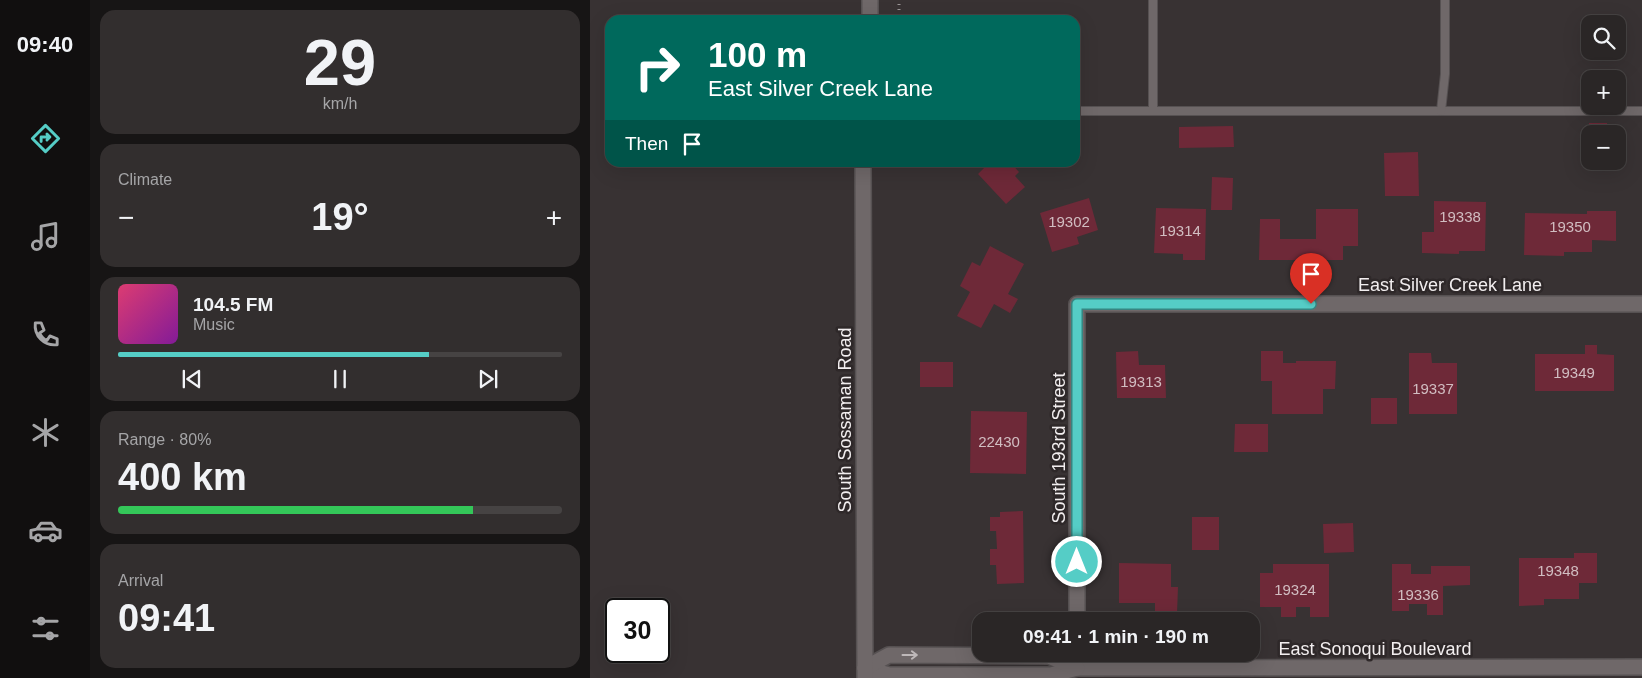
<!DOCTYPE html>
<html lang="en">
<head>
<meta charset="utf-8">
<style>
  body { margin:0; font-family:Arial,sans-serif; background:#322e2e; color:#f1f3f6; height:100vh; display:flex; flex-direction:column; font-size:19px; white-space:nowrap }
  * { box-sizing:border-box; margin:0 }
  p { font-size:16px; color:#a5a5a7 }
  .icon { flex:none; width:28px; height:28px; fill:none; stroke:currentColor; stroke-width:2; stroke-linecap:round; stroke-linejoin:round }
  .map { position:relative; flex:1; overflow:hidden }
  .panel { display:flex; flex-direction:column; gap:10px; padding:10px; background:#171515; width:500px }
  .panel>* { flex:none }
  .top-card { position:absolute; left:15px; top:15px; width:475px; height:152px; border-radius:15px; box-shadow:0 5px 20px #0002,0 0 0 1px #464343; background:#00695c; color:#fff; overflow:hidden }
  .controls { position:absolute; left:991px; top:15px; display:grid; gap:10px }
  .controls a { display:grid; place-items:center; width:45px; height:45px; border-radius:10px; background:#2a2626; box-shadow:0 5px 20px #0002,0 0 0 1px #464343; font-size:25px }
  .speed { position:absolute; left:15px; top:598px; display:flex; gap:10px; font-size:25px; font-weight:700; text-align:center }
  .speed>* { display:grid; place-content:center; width:65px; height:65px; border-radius:50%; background:#2a2626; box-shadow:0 5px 20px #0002,0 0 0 1px #464343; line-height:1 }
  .speed .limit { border:2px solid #111; border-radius:8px; background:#fff; color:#111 }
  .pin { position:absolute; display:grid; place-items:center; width:42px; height:42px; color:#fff; margin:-51px -21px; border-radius:50% 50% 50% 0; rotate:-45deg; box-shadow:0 0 5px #0007 }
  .pin .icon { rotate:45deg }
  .me { position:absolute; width:55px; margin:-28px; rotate:0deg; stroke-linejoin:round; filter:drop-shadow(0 0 4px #0008) }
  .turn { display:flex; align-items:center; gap:18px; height:105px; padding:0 20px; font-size:22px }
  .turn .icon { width:65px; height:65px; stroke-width:2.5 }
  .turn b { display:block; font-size:35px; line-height:42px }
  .then { display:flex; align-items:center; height:48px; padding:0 20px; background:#0003; gap:10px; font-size:19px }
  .big { font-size:38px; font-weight:800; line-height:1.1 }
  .panel .card { flex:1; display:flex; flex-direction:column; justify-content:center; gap:8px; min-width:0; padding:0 18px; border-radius:15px; background:#322e2e }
  .panel .dial { align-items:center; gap:0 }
  .dial b { font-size:65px; line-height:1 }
  .song { display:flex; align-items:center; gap:15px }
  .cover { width:60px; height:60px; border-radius:8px; background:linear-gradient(135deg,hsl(340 70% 55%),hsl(290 70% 35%)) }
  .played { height:5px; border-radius:2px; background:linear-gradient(90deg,#55cdc6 70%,#464343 70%) }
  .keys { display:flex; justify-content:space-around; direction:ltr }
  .heat { display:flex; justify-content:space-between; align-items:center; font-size:28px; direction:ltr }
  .charge { height:8px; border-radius:4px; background:linear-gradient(90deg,#34c759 80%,#464343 0) }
  .trip { position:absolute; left:382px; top:612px; width:288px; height:50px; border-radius:15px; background:#2a2626; box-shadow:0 5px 20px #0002,0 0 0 1px #464343; font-weight:800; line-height:50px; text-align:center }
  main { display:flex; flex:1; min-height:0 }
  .menu { display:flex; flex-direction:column; width:90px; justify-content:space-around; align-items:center; background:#110f0f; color:#a5a5a7 }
  .menu .icon { width:35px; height:35px }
  .menu .selected { color:#55cdc6 }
  .menu b { font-size:22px; color:#f1f3f6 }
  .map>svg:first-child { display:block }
  .building { fill:#6e2938 }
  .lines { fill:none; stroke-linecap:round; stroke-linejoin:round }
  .lane-casing { stroke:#565152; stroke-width:10 }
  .street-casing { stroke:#565152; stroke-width:18 }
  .secondary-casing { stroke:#565152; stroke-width:18 }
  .path { stroke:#9b9697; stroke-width:3; stroke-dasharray:1 4; stroke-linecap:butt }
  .lane { stroke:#6f6869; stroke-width:8 }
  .street { stroke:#6f6869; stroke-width:15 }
  .secondary { stroke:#6f6869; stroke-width:15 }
  .oneway { stroke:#beb8b9 }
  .route-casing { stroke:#378581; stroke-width:12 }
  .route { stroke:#55cdc6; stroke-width:9 }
  .labels { text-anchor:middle; stroke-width:5; stroke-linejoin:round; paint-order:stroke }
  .number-label { font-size:15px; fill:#d1bdc1 }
  .street-label { font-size:18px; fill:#f2eeef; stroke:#2e2829 }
</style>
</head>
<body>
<main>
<nav class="menu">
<b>09:40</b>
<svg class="icon selected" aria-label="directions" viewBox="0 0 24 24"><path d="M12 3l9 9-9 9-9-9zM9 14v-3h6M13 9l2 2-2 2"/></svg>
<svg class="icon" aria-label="music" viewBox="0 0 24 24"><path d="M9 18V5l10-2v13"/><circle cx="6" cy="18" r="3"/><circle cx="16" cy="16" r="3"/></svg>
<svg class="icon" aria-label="phone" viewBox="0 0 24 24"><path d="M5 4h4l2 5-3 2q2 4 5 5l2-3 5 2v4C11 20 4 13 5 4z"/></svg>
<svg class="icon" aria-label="climate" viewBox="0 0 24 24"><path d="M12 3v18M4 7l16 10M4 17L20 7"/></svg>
<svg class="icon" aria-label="car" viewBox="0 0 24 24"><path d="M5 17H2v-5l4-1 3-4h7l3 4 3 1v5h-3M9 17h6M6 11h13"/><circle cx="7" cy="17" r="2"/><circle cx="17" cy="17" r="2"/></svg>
<svg class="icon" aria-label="filters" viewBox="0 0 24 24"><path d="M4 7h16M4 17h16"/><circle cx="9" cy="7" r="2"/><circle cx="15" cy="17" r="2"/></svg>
</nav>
<section class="panel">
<div class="card dial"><b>29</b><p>km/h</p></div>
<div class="card"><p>Climate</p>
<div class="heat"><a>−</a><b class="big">19°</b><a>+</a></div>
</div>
<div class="card">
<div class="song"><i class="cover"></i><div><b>104.5 FM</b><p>Music</p></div></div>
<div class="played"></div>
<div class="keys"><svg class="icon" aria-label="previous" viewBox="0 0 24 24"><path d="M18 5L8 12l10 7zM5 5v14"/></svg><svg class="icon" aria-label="pause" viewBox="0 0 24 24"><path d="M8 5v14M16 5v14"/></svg><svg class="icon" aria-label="next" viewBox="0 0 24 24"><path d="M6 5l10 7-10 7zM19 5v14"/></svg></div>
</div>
<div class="card"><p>Range · 80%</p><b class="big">400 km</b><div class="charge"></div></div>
<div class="card"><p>Arrival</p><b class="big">09:41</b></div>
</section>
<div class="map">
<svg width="1052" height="678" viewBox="0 0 1052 678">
  <rect width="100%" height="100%" fill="#383233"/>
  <g class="building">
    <rect x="999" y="123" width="18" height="11"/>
    <polygon points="643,126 644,147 589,148 589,127"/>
    <polygon points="828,152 829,196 795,196 794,153"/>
    <polygon points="400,162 420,162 429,172 425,176 435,187 416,204 388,174"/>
    <polygon points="622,177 643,178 642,210 621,210"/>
    <polygon points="499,198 508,230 487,237 489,244 462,252 450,213"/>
    <polygon points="844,201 896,202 895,251 869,251 869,254 832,253 832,232 844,232"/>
    <polygon points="566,208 616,209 615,260 593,260 593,254 564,253"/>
    <polygon points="726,209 768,209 768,246 753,246 753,260 669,260 670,219 690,219 690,239 726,239"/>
    <polygon points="997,211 1026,211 1026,241 1002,240 1002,252 974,252 974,256 934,255 935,213 997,214"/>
    <polygon points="400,246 434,264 418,294 428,299 420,313 404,304 391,328 367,316 380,292 370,286 382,262 390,266"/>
    <polygon points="995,345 1007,345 1007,354 1024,355 1024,391 945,391 945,354 995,354"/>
    <polygon points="548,351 549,365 575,365 576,398 527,398 526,352"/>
    <polygon points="671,351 693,351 693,363 706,363 706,361 746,361 745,389 733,389 733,414 682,414 682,381 671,381"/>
    <polygon points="819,353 841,353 842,363 867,363 867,414 819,414"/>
    <rect x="330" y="362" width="33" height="25"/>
    <rect x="781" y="398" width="26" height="26"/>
    <polygon points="381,411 437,412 436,474 380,473"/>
    <polygon points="645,424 678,424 678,452 644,452"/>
    <polygon points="433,511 434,583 407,584 406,565 400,565 400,549 407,549 406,531 400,531 400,517 410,517 410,512"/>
    <rect x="602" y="517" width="27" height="33"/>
    <polygon points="763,523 764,552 734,553 733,524"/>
    <polygon points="984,553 1007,553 1007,583 989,583 989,599 954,599 954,605 929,606 929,558 984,558"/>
    <polygon points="529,563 581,564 581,587 588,587 587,614 565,614 565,603 529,603"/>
    <polygon points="683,564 739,564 739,617 720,617 720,607 706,607 706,617 691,617 691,607 670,607 670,573 683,573"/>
    <polygon points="802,564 821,564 821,574 841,574 841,566 880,566 880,585 853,586 853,615 837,615 837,604 819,604 819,611 802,611"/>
  </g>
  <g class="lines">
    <defs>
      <g id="lane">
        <polyline points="563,0 563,111"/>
        <polyline points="485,111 1052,111"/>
        <polyline points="851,111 855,74 855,0"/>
      </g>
      <g id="street">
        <polyline points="487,621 487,304 1052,304"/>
        <polyline points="275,668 299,675 461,675 487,668 1052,667"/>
        <polyline points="275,668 299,655 459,656 487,668"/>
      </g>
      <g id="secondary">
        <polyline points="280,20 280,0"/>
        <polyline points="273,162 275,678"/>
      </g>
    </defs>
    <use href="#lane" class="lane-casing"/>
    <use href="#street" class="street-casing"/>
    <use href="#secondary" class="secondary-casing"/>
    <polyline class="path" points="309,20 309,0"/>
    <use href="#lane" class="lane"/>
    <use href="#street" class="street"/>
    <use href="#secondary" class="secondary"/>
  </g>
  <defs><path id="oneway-shaft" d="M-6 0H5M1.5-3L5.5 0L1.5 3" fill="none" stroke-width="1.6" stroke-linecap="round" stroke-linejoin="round" transform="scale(1.25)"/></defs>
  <use class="oneway" href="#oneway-shaft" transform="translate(320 655)"/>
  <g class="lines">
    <defs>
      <polyline id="route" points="487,562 487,304 721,304"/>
    </defs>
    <use href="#route" class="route-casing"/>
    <use href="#route" class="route"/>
  </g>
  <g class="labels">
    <g class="number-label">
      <text x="870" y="222">19338</text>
      <text x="479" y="227">19302</text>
      <text x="980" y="232">19350</text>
      <text x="590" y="236">19314</text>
      <text x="984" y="378">19349</text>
      <text x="551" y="387">19313</text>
      <text x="843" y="394">19337</text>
      <text x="409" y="447">22430</text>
      <text x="968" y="576">19348</text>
      <text x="705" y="595">19324</text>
      <text x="828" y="600">19336</text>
    </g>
    <g class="street-label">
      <text x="860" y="291">East Silver Creek Lane</text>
      <text transform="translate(255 420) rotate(-90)" y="6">South Sossaman Road</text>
      <text transform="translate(469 448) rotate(-90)" y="6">South 193rd Street</text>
      <text x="785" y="655">East Sonoqui Boulevard</text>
    </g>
  </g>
</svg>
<div class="controls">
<a><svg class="icon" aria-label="search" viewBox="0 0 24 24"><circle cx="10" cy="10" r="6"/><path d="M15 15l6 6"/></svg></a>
<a>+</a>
<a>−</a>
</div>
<div class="speed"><div class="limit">30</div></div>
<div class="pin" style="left:721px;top:304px;background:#d93025"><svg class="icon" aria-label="arrive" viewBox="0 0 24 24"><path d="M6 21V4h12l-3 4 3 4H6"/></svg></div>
<svg class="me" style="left:487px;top:562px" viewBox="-20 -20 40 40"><circle r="17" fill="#55cdc6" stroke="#fff" stroke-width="3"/><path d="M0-11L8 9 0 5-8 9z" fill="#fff"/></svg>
<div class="trip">09:41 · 1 min · 190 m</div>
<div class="top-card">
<div class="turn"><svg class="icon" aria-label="right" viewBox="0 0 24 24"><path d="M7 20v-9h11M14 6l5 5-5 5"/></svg><div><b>100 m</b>East Silver Creek Lane</div></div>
<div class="then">Then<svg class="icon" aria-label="arrive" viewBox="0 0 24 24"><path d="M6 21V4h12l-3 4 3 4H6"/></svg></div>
</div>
</div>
</main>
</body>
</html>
